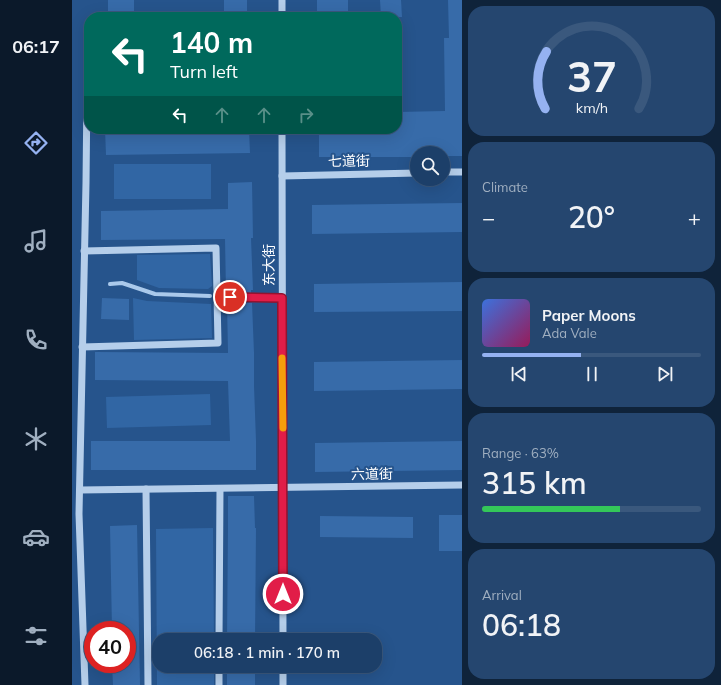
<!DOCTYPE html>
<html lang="en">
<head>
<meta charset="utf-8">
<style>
  body { margin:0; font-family:Mulish,"Noto Sans SC",sans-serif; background:#25466f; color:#f1f3f6; height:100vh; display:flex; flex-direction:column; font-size:15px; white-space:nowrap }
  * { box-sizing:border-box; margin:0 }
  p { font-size:13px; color:#a0afc0 }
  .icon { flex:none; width:22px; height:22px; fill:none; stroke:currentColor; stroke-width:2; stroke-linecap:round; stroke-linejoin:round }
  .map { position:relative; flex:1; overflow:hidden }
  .panel { display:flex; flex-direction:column; gap:6px; padding:6px; background:#0f233a; width:259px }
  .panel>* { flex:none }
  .banner { position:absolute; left:12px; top:12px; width:318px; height:122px; border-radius:16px; box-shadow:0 4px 16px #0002,0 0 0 1px #3a587d; background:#00695c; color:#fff; overflow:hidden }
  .tools { position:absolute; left:338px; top:146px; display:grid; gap:8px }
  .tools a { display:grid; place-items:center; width:40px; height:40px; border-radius:50%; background:#1c3f69; box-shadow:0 4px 16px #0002,0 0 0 1px #3a587d; font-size:20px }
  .speed { position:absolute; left:12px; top:621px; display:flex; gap:8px; font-size:20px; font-weight:700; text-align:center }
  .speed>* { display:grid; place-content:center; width:52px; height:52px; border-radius:50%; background:#1c3f69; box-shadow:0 4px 16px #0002,0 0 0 1px #3a587d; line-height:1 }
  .speed .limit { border:6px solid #d22; background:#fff; color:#111 }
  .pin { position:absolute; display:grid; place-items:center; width:34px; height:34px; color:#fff; margin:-17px; border:2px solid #fff; border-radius:50%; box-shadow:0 1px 4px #0007 }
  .me { position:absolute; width:44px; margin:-22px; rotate:0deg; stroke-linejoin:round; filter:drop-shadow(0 0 3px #0008) }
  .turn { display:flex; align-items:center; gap:14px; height:84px; padding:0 20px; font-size:18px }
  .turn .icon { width:52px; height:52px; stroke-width:2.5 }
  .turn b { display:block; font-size:28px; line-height:34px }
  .lanes { display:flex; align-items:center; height:38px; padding:0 20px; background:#0003; justify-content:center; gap:20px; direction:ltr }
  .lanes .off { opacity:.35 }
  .big { font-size:30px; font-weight:600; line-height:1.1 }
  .panel .widget { flex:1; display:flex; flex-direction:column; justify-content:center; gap:6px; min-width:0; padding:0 14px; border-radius:16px; background:#25466f }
  .panel .dial { align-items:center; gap:0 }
  .dial svg { height:104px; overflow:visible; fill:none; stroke:#3a587d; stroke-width:7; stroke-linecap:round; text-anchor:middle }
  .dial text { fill:#f1f3f6; stroke:none }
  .song { display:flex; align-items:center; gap:12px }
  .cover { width:48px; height:48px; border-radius:6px; background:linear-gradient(135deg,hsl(220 70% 55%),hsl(330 70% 35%)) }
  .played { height:4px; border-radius:2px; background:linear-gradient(90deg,#95b2f1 45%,#3a587d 45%) }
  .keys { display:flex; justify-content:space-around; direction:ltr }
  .heat { display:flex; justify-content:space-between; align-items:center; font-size:22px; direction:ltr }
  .charge { height:6px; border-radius:3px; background:linear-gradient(90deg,#34c759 63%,#3a587d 0) }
  .trip { position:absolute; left:80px; top:633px; width:230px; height:40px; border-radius:16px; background:#1c3f69; box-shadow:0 4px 16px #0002,0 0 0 1px #3a587d; font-weight:600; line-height:40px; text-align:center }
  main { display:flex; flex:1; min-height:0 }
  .tab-bar { display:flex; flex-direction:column; width:72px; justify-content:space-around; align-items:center; background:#0b192a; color:#a0afc0 }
  .tab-bar .icon { width:28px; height:28px }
  .tab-bar .on { color:#95b2f1 }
  .tab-bar b { font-size:18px; color:#f1f3f6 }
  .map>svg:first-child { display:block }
  .green { fill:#3166a4 }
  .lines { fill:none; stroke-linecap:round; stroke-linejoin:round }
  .stream { stroke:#aac9eb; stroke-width:4 }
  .building { fill:#376ba9 }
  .minor { stroke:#b5ceea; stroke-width:7 }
  .route-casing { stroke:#92132f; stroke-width:10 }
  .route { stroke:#e11d48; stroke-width:7 }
  .slow { stroke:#f59e0b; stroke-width:7 }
  .labels { text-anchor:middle; stroke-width:4; stroke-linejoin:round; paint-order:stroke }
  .street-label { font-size:14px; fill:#fff; stroke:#26548c }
</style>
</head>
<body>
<main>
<nav class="tab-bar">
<b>06:17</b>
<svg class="icon on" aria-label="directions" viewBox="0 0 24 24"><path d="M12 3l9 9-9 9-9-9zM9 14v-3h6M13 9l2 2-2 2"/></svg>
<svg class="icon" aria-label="music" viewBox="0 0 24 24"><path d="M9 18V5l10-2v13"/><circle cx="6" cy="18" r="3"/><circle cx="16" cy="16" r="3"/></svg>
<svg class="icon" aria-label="phone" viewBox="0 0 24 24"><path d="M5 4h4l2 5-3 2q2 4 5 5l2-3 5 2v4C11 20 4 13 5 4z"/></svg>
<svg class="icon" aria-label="climate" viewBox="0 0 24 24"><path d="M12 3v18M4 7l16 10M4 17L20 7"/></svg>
<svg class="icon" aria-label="car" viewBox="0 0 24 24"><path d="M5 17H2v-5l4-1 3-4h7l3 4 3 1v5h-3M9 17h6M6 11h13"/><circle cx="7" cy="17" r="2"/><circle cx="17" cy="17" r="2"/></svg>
<svg class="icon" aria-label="filters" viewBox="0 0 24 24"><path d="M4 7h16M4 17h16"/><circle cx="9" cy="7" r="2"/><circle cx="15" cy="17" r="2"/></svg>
</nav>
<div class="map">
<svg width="390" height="685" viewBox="0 0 390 685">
  <rect width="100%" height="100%" fill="#26548c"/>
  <g class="green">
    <rect x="42" y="164" width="97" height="35"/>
    <polygon points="138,254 140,286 136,289 87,288 65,280 65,255"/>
    <polygon points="61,298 75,301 139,304 140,338 62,340"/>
    <polygon points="138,394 139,425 35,428 34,397"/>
    <polygon points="141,528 142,640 87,640 87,666 142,666 142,685 85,685 84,529"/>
  </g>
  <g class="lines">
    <polyline class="stream" points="38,284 50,283 83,294 138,296"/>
  </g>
  <g class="building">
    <rect x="36" y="0" width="26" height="17"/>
    <rect x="152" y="0" width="23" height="17"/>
    <rect x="245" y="0" width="31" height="17"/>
    <polygon points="308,0 329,0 330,17 309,17"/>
    <polygon points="376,0 390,0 390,156 371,156 371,153 345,153 345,157 247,157 247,129 325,129 325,112 373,111 372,38 377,38"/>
    <polygon points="33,129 177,129 178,153 34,155"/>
    <polygon points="180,182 181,238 179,238 181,290 179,290 179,293 154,292 153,239 29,240 29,211 156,209 156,183"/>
    <polygon points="390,203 390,232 240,234 240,205"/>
    <polygon points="390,282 390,311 242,312 242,284"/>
    <polygon points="30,298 57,299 57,320 29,319"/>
    <polygon points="155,302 180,303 182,353 182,386 184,441 184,470 19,470 19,441 158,441 156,381 23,380 23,352 156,353"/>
    <polygon points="390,360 390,389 242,391 242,362"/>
    <polygon points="390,441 390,470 243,472 243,443"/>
    <polygon points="156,496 182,496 183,528 184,528 183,640 155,640 156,528"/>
    <rect x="367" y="515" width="23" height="36"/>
    <polygon points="248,516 341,517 341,538 248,537"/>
    <polygon points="65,525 68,685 41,685 40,664 55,664 55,630 40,630 38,526"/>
    <rect x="155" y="666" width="28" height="19"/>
  </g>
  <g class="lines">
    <g class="minor">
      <polyline points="210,0 210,17"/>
      <polyline points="210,129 211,640"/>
      <polyline points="371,172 390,172"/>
      <polyline points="210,176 345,173"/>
      <polyline points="145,297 210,298"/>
      <polyline points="10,347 146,343 144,248 12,251"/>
      <polyline points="74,489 76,685"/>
      <polyline points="8,490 390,485"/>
      <polyline points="147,640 148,489"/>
      <polyline points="13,685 7,514 14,183 15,90 17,90"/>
      <polyline points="147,685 147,666"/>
      <polyline points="211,685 211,666"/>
    </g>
  </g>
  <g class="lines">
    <defs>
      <polyline id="route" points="158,297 210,298 211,594"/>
    </defs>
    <use href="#route" class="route-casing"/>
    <use href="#route" class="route"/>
    <polyline class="slow" points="210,358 211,428"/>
  </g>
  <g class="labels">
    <g class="street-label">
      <text transform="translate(277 161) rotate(-1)" y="5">七道街</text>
      <text transform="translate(197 265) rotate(-90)" y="5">东大街</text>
      <text transform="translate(300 474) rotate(-1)" y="5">六道街</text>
    </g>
  </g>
</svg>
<div class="tools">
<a><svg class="icon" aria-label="search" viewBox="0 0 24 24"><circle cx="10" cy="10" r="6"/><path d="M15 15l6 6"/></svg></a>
</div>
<div class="speed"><div class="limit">40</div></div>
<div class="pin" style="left:158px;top:297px;background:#d93025"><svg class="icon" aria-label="arrive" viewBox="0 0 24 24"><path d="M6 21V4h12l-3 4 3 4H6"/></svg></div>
<svg class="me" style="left:211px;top:594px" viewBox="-20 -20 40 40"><circle r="17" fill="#e11d48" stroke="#fff" stroke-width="3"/><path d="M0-11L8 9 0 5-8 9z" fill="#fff"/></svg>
<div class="trip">06:18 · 1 min · 170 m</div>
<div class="banner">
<div class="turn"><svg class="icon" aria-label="left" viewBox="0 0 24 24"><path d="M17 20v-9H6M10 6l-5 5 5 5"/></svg><div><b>140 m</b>Turn left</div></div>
<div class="lanes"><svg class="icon" aria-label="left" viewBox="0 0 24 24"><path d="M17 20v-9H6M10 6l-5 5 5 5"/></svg><svg class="icon off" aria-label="ahead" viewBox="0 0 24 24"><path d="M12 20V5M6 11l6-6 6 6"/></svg><svg class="icon off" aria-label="ahead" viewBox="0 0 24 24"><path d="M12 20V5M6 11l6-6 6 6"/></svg><svg class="icon off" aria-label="right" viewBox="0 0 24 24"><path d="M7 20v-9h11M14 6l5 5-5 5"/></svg></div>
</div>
</div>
<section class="panel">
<div class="widget dial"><svg viewBox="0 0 100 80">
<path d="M14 69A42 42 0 1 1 86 69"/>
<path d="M14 69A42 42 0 0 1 15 25" stroke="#95b2f1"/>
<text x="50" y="56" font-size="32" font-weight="700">37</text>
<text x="50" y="72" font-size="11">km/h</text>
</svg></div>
<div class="widget"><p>Climate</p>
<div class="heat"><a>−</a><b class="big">20°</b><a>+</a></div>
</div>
<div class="widget">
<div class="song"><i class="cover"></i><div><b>Paper Moons</b><p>Ada Vale</p></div></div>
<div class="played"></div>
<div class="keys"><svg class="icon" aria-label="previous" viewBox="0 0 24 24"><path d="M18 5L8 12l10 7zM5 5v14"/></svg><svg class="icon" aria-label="pause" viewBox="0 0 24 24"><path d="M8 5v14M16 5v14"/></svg><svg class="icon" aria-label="next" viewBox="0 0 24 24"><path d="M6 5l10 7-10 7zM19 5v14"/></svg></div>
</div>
<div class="widget"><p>Range · 63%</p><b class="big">315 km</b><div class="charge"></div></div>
<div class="widget"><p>Arrival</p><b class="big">06:18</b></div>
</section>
</main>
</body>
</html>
